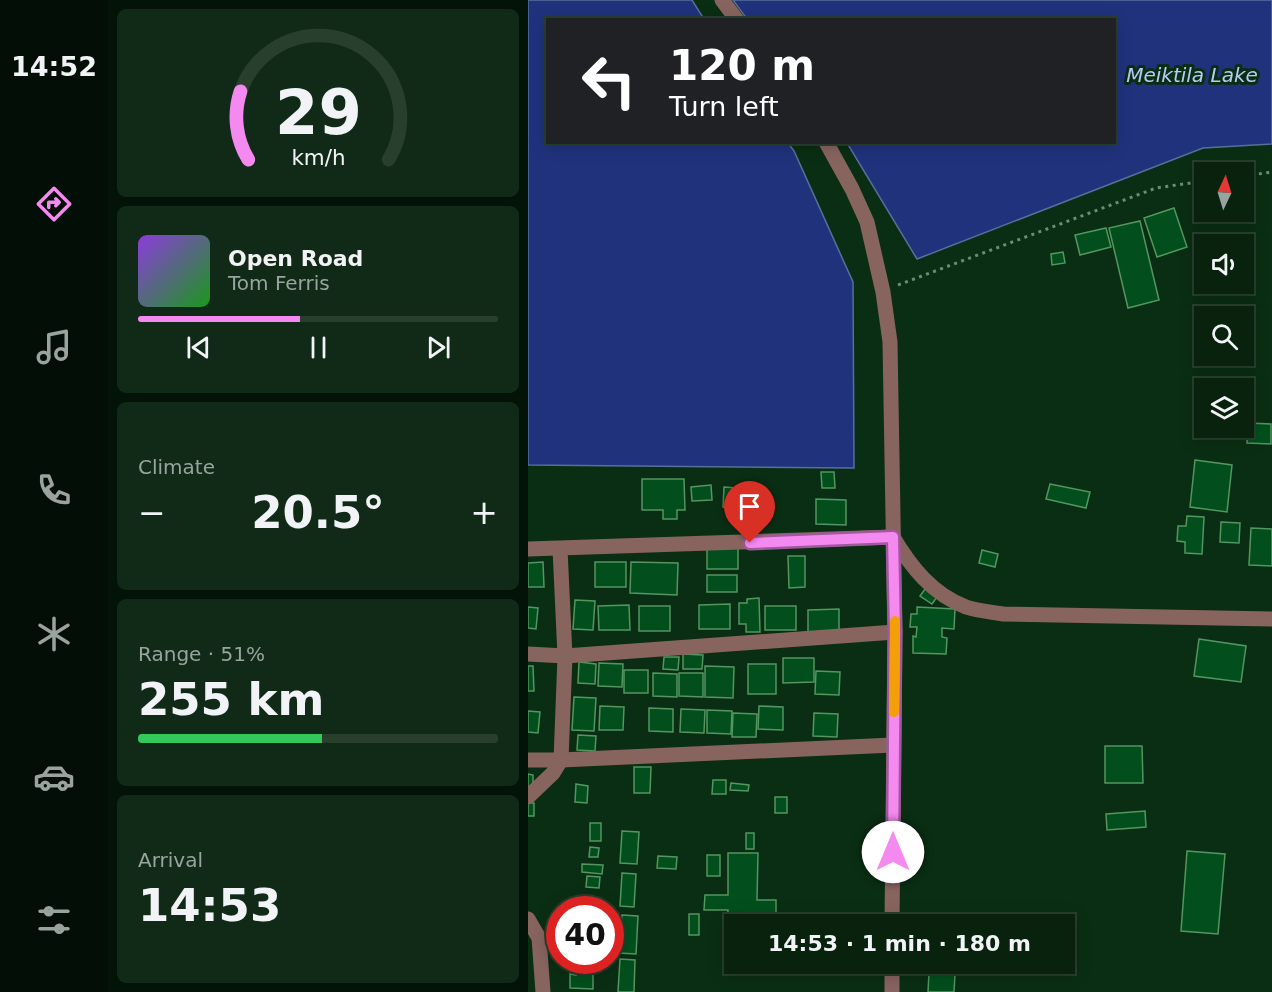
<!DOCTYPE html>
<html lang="en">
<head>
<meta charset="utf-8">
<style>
  body { margin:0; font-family:"DejaVu Sans",sans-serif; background:#112a17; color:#f1f3f6; height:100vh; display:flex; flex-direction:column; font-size:22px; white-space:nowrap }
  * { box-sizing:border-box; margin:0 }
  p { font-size:20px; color:#98a49e }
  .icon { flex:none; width:33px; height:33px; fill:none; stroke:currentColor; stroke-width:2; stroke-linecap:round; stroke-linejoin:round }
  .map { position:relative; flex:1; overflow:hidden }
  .panel { display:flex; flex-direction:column; gap:9px; padding:9px; background:#041308; width:420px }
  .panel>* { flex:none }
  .guide { position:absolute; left:18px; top:18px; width:570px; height:126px; border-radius:0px; box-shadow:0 3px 15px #0003,0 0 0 2px #293f2e; background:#202124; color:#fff; overflow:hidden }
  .needle { width:39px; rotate:4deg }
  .controls { position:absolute; left:666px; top:162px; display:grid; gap:12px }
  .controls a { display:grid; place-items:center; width:60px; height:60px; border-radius:0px; background:#08220e; box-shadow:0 3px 15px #0003,0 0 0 2px #293f2e; font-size:30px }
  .speed { position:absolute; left:18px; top:896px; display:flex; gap:12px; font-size:30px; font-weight:700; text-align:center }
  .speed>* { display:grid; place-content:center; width:78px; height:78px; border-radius:50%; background:#08220e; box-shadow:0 3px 15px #0003,0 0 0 2px #293f2e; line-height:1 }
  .speed .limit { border:9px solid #d22; background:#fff; color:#111 }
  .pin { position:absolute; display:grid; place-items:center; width:51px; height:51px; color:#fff; margin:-62px -26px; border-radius:50% 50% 50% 0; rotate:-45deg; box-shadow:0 0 6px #0007 }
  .pin .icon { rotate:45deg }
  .me { position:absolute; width:66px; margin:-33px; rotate:0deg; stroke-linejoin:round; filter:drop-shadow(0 0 4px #0008) }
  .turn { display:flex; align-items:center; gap:21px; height:126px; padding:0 24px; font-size:27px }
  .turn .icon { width:78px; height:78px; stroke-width:2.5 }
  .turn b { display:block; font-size:42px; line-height:51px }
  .big { font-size:45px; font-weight:700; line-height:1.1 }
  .panel .widget { flex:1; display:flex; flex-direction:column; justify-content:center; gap:9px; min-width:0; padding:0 21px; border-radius:9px; background:#112a17 }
  .panel .dial { align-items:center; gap:0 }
  .dial svg { height:156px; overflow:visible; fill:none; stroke:#293f2e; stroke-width:7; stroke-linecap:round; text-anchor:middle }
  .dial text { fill:#f1f3f6; stroke:none }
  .song { display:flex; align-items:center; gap:18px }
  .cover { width:72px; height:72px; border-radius:9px; background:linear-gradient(135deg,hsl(270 70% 55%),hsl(120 70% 35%)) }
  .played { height:6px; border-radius:3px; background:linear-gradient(90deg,#f489f0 45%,#293f2e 45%) }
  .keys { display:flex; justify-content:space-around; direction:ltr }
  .heat { display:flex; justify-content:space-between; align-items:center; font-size:33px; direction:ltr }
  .charge { height:9px; border-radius:4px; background:linear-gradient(90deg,#34c759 51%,#293f2e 0) }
  .trip { position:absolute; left:196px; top:914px; width:351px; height:60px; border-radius:0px; background:#08220e; box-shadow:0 3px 15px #0003,0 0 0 2px #293f2e; font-weight:700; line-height:60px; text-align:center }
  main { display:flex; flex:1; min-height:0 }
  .tabs { display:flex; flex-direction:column; width:108px; justify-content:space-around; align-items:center; background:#030e06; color:#98a49e }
  .tabs .icon { width:42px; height:42px }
  .tabs .selected { color:#f489f0 }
  .tabs b { font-size:27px; color:#f1f3f6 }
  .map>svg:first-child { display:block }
  .water { fill:#20327c; stroke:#586f9a; stroke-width:1.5 }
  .building { fill:#024f1d; stroke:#549560; stroke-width:1.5 }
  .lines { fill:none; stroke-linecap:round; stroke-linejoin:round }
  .path { stroke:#6b8e72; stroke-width:3; stroke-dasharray:3 4.5; stroke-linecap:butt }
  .minor { stroke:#88645f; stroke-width:15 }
  .route-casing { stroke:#9f599c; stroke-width:15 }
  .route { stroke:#f489f0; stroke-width:10 }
  .slow { stroke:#f59e0b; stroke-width:10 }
  .labels { text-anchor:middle; stroke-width:6; stroke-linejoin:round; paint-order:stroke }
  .water-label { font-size:20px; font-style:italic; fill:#b9caf5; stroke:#0a2e13 }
</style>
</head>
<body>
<main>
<nav class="tabs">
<b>14:52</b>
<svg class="icon selected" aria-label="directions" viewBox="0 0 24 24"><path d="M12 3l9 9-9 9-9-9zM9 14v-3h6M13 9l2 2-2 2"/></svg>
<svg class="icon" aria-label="music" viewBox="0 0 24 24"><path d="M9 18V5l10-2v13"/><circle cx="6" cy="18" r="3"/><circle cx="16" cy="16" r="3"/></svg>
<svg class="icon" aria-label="phone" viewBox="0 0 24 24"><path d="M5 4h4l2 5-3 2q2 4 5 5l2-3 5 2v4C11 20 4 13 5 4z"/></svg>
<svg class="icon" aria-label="climate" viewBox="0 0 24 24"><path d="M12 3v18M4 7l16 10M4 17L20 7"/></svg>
<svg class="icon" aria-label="car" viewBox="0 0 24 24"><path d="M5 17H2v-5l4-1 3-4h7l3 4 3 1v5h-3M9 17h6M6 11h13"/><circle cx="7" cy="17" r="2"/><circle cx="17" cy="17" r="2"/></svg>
<svg class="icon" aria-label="filters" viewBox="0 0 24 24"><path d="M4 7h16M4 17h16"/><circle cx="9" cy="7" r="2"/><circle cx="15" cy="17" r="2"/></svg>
</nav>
<section class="panel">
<div class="widget dial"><svg viewBox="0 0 100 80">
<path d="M14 69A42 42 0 1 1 86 69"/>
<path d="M14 69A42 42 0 0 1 10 34" stroke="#f489f0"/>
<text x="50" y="56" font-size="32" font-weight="700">29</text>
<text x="50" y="72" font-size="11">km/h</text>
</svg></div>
<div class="widget">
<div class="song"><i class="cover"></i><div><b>Open Road</b><p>Tom Ferris</p></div></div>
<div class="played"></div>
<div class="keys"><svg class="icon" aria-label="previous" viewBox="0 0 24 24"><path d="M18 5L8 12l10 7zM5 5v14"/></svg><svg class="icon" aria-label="pause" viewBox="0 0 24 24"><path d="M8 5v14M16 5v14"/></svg><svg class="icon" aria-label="next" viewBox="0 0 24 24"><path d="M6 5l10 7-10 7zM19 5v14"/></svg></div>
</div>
<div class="widget"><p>Climate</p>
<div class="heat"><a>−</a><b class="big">20.5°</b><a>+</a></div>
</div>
<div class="widget"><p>Range · 51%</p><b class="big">255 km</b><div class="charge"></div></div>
<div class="widget"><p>Arrival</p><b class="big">14:53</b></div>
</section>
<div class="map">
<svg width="744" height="992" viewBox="0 0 744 992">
  <rect width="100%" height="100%" fill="#0a2e13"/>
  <g class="water">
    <polygon points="0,0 164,0 176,19 20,20 20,142 260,143 266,151 325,282 326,468 0,465"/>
    <polygon points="205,0 744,0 744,144 675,148 389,259 319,143 586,142 586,20 219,19"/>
  </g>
  <g class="building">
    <polygon points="646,208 659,247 629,257 616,218"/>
    <polygon points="612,221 631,300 600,308 581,228"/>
    <polygon points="578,228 583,247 552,255 547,235"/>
    <polygon points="535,252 537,263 524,265 523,254"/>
    <polygon points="716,321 718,321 717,339 716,339"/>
    <polygon points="720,423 743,424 743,444 719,443"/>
    <polygon points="667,460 704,465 699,512 662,507"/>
    <polygon points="293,472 306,472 307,488 294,488"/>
    <polygon points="114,479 156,479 157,510 149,510 149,519 135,519 135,510 114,510"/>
    <polygon points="522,484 562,492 558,508 518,499"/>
    <polygon points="183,485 184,500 164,501 163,487"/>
    <polygon points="196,487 209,488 208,508 195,507"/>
    <polygon points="288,499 318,500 318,525 288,524"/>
    <polygon points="659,516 676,517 674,554 657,553 657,542 649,541 650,526 658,526"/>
    <polygon points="693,522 712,523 711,543 692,542"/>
    <polygon points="723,528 744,529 744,566 721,565"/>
    <rect x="179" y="545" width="31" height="24"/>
    <polygon points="454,550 470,554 467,567 451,563"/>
    <polygon points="260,556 277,556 277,587 261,588"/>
    <polygon points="15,562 16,587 0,587 0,563"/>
    <rect x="67" y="562" width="31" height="25"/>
    <polygon points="103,562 150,563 149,595 102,593"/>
    <rect x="179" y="575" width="30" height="17"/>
    <polygon points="397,589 409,597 404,604 392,596"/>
    <polygon points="231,598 232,632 218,632 218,624 211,624 211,603 219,603 219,599"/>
    <polygon points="47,600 67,601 65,630 45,629"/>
    <polygon points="202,604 202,629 171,629 171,605"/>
    <polygon points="101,605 102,630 71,630 70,606"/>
    <rect x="111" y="606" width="31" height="25"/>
    <rect x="237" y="606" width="31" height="24"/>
    <polygon points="0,607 10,608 8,629 0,628"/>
    <polygon points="389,607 427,609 426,629 414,628 414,637 419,638 418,654 385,653 385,636 388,637 389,627 382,627 383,614 389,614"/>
    <polygon points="311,609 311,634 280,634 280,610"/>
    <polygon points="671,639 718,646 713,682 666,676"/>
    <polygon points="155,654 175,655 174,669 155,669"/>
    <polygon points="136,657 151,657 150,670 135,669"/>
    <polygon points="255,658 286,658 286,682 255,683"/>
    <polygon points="51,662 68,664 67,684 50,683"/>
    <polygon points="71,663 95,664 94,687 70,686"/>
    <rect x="220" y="664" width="28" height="30"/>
    <polygon points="0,666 5,666 6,691 0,691"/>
    <polygon points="177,666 206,667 205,698 177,697"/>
    <rect x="96" y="670" width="24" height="23"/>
    <polygon points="288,671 312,672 311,695 287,694"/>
    <polygon points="125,673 149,674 149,697 125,696"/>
    <polygon points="151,673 175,673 175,697 151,696"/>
    <polygon points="46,697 68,698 66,731 44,730"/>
    <polygon points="72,706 96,707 95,730 71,730"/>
    <polygon points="231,706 255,707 255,730 230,729"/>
    <polygon points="121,708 145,709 145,732 121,731"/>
    <polygon points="153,709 177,710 176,733 152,732"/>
    <polygon points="179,710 204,711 203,734 179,733"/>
    <polygon points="0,711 12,712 10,733 0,732"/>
    <polygon points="205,713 229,714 228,737 204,737"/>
    <polygon points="286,713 310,714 309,737 285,736"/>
    <polygon points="50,735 68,736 67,751 49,750"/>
    <polygon points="577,746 614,746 615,783 577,783"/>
    <polygon points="106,767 123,767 122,793 106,793"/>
    <polygon points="0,774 5,775 5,790 0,790"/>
    <polygon points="185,780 198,780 198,794 184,794"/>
    <polygon points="203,783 221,785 220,791 202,790"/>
    <polygon points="48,784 60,786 59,803 47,802"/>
    <rect x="247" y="797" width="12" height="16"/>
    <rect x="0" y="803" width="6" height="13"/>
    <polygon points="617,811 618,827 579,830 578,814"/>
    <rect x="62" y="823" width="11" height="18"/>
    <polygon points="94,831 111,832 109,864 92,863"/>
    <rect x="218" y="833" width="8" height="16"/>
    <polygon points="62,847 71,848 70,857 61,857"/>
    <polygon points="659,851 697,854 690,934 653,931"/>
    <polygon points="200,853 230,853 229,900 248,900 248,922 234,922 234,924 207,924 207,929 199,929 200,910 176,910 177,895 200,895"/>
    <rect x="179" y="855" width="13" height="21"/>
    <polygon points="130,856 149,857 148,869 129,868"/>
    <polygon points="54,864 75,865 74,874 54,872"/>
    <polygon points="94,873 108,874 106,907 92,906"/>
    <polygon points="59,876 72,877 71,888 58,887"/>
    <rect x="161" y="914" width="10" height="21"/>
    <polygon points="94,915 110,916 108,954 91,953"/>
    <polygon points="92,959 107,960 106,992 90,992"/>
    <polygon points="50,960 68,960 68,964 50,963"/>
    <rect x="299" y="963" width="8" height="12"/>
    <polygon points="386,963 400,963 399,972 385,970"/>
    <polygon points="48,970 65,970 65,989 42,988 42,974 48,975"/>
    <polygon points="401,973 427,974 426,992 400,992"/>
  </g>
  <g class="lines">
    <g class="path">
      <polyline points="716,176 744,172"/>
      <polyline points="370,285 628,188 676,181"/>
    </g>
    <g class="minor">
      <polyline points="194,0 209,20"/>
      <polyline points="298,142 324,189 339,222 355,292 362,342 367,632 364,924"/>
      <path d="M0 549 365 537C383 567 404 594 438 607 450 611 464 612 475 614L744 619"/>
      <polyline points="0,654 37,656 367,632"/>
      <polyline points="0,760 33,760 365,745"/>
      <polyline points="0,797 25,773 33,760 37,656 32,549"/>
      <polyline points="0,919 11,938 15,992"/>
      <polyline points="364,992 364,963"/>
    </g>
  </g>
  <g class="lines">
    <defs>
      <polyline id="route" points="222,543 365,537 367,632 365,852"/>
    </defs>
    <use href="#route" class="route-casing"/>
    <use href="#route" class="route"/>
    <polyline class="slow" points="366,712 367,621"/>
  </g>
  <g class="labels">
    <g class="water-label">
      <text x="664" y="82">Meiktila Lake</text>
    </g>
  </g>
</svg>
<div class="controls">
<a><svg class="needle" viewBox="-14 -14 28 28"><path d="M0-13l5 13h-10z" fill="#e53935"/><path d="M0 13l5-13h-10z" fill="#98a49e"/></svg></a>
<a><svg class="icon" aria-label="sound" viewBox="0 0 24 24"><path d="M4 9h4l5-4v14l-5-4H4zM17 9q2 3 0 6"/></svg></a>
<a><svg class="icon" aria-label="search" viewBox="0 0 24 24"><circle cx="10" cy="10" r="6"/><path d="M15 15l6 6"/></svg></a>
<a><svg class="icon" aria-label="layers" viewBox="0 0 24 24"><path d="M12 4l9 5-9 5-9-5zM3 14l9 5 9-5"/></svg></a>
</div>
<div class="speed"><div class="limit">40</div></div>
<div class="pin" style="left:222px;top:543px;background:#d93025"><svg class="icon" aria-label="arrive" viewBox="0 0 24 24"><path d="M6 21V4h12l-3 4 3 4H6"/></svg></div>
<svg class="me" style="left:365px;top:852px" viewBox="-20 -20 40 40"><circle r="19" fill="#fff"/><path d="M0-13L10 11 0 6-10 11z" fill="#f489f0"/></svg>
<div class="trip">14:53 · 1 min · 180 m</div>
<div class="guide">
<div class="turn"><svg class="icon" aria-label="left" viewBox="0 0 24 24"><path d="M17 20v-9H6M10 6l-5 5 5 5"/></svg><div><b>120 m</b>Turn left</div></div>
</div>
</div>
</main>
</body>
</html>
